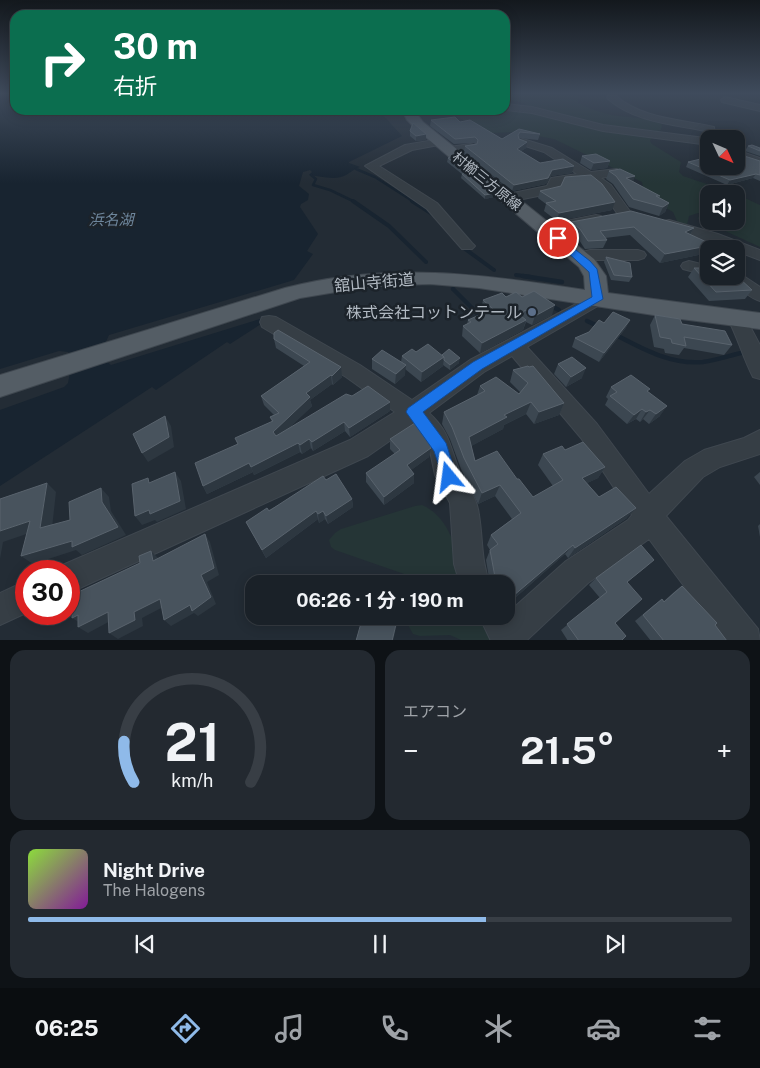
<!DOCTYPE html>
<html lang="ja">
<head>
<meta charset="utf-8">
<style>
  body { margin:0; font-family:"Public Sans","Noto Sans JP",sans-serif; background:#232930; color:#f1f3f6; height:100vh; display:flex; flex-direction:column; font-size:19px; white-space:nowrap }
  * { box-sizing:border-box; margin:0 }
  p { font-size:16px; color:#9fa3a8 }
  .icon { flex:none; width:28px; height:28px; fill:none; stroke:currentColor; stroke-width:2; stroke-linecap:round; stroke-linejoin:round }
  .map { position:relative; height:640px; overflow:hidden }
  .panel { display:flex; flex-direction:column; gap:10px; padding:10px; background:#0e1216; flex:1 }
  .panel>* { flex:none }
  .banner { position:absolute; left:10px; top:10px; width:500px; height:105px; border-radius:15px; box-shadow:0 2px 12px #0003,0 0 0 1px #383e45; background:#0b6e4f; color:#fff; overflow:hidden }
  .needle { width:32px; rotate:134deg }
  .tools { position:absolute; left:700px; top:130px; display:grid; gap:10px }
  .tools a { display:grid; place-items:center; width:45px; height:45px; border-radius:10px; background:#1a2128; box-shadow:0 2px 12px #0003,0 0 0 1px #383e45; font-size:25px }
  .speed { position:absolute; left:15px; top:560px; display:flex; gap:10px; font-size:25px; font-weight:700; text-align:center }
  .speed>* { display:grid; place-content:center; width:65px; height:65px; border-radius:50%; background:#1a2128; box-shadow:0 2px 12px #0003,0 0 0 1px #383e45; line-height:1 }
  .speed .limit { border:8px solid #d22; background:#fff; color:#111 }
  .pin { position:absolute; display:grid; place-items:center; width:42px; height:42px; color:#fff; margin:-21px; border:2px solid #fff; border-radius:50%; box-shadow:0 1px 5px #0007 }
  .me { position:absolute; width:55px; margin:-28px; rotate:344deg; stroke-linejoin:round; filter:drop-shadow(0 0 4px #0008) }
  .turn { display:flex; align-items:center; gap:18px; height:105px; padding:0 20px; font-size:22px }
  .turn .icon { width:65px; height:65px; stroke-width:2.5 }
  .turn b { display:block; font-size:35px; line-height:42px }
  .big { font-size:38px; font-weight:700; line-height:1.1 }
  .panel .tile { flex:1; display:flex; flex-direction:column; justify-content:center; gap:8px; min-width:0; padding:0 18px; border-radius:15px; background:#232930 }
  .panel .dial { align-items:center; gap:0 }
  .dial svg { height:130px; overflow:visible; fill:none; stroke:#383e45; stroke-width:7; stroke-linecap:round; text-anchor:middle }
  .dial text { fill:#f1f3f6; stroke:none }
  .song { display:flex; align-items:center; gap:15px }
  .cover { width:60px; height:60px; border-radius:8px; background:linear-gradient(135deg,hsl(90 70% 55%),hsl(290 70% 35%)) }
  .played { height:5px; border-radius:2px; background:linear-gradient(90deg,#8fbae9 65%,#383e45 65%) }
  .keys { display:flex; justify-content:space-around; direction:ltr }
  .heat { display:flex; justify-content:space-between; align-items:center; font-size:28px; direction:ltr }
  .panel .tiles { flex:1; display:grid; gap:10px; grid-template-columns:1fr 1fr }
  .tile:last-child { grid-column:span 2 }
  .trip { position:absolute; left:245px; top:575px; width:270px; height:50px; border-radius:15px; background:#1a2128; box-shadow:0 2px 12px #0003,0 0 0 1px #383e45; font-weight:700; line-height:50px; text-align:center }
  .menu { display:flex; height:80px; justify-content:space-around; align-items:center; background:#0a0d10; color:#9fa3a8 }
  .menu .icon { width:35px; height:35px }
  .menu .current { color:#8fbae9 }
  .menu b { font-size:22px; color:#f1f3f6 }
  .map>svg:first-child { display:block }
  .green { fill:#253536 }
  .water { fill:#182430 }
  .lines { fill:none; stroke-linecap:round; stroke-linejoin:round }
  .stream-far2 { stroke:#182430; stroke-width:2.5 }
  .stream-far1 { stroke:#182430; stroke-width:4 }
  .stream { stroke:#182430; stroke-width:4.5 }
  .minor-casing { stroke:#3f474f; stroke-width:2 }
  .major-casing { stroke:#3f474f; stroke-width:2 }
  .minor { fill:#363e45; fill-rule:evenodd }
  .major { fill:#545d65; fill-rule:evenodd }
  .wall { fill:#3c4751 }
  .shaded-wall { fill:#2d3740 }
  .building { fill:#48535d; stroke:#59636d }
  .route { fill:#1a73e8; stroke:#114b97 }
  .service-dot { fill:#5c6f8a; stroke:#1c232a; stroke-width:2 }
  .labels { text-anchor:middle; stroke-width:5; stroke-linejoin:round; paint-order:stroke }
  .far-street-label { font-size:14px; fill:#b1b9c2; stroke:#1c232a }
  .far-water-label { font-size:15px; font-style:italic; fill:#6e869c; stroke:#1c232a }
  .street-label { font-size:16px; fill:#b1b9c2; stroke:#1c232a }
  .poi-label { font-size:16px; fill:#b1b9c2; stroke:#1c232a; text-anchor:end }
</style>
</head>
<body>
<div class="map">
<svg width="760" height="641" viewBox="0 0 760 641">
  <rect width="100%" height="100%" fill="#232c35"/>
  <g class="green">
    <path d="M505 94H574L579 96 578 103C589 108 601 113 612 115 625 118 654 117 662 125L661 130 654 132 610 128 528 107 524 103 505 98Z"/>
    <polygon points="523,109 652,137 650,141 652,144 681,162 679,172 683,176 736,194 709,194 709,221 736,221 736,194 760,205 760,247 697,218 706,215 698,213 689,216 687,225 678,223 673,212 650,199 644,192 642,182 554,139 516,132 491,133 447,112 450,110"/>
    <path d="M422 505C451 517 459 557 465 584H415L407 575 335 550 331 547 329 540 335 533 341 529 415 506Z"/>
    <polygon points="409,616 484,616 499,640 461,640 450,635 420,636 413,634 409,627"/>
  </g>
  <path class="water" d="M0 94H15V110H382V114L402 136 349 162V163L360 167C354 169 351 172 346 175 336 181 320 176 309 175L312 172 310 170 303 172 299 186 309 194 308 200 301 204 300 207 318 234 307 251 313 254 294 280 109 335 105 344 104 359 111 365 260 319 264 322 230 344 227 342 156 390 152 387 0 486V410L64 387 68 383 73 356 68 352 59 351 0 369Z"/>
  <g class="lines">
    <g class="stream-far2">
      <polyline points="356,169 375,177 414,202"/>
      <polyline points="311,175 316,179 313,185 330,190 355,202"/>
    </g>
    <g class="stream-far1">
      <polyline points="353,201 389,226 426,262"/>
      <polyline points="412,201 434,215"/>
      <polyline points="461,246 494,270"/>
      <polyline points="516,275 531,277"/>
    </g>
    <g class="stream">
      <polyline points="523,276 562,282"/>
      <polyline points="453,289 482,318"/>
      <polyline points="549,305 559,310"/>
      <polyline points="587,321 600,327"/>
      <path d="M616 335C643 349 671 365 703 362 718 360 731 355 745 352"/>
    </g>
    <defs>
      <g id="minor">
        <path d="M609 94H617L616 96C643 119 680 119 714 127L715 139H709V145L603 131 532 113 505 110V104L532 107 603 125 705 138V131C671 124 635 122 608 99L607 97Z"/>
        <polygon points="725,97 760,105 760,111 722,102 721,100"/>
        <polygon points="440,139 444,140 445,142 444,144 412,150 379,166 437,203 472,243 475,246 472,249 462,249 427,209 365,166 405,145"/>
        <polygon points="523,139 552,148 591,172 617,169 619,172 617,175 601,178 611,185 629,210 631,213 629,216 619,216 601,190 589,180 562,182 558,192 508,202 503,201 501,198 503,195 547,186 551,178 577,174 544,152 519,144 518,142 519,140"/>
        <polygon points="470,144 474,145 475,147 474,149 450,153 444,150 450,147"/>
        <polygon points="736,150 760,158 760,165 736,157"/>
        <polygon points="596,215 601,216 603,219 601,222 546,233 541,232 539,229 541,226"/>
        <polygon points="669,220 718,234 760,250 760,260 736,251 736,249 730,249 664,227 662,224 664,221"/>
        <polygon points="590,250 638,250 644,252 646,255 644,258 638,260 575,260 573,257 575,254"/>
        <polygon points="689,261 709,266 709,276 683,269 681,266 683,263"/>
        <path d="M736 274 745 277 760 287V301C749 298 741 288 730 284 725 282 720 281 716 276H736Z"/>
        <path d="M597 293 603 295 606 299 603 303 527 347 597 424 649 494 685 461 704 450 744 438 760 430V454L720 467 703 477 666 516 758 629 760 641H725L649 539 588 583 526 641H491L479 616H506V605L510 611 566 561 628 520 632 515 581 438 512 356 484 372 429 413C449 431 450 446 459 470 466 486 477 496 479 515 483 539 481 561 490 584H460L454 564 450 503 435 475 430 451 411 426 368 456 69 593V571H57L58 567 350 440 395 412 346 377 262 327 260 322 262 317 269 316 276 317 360 365 412 400 470 360Z"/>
        <path d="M737 313 744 315 760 345V379L753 377C743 358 738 338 728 319L730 315Z"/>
        <polygon points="26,581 26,613 0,625 0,593"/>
      </g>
      <path id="major" d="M402 110H414L423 122 594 259 606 276 608 293 760 313V329L673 318 479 288 430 284 372 286 300 298 0 397V375L285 288C387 261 483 274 585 290L584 276 579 267 415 128 407 120Z"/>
    </defs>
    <use href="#minor" class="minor-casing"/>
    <use href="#major" class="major-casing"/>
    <use href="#minor" class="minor"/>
    <use href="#major" class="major"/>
  </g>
  <g class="wall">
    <polygon points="431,120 460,122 502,139 519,129 540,134 538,140 519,138 526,148 521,151 540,163 572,173 551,176 546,184 512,191 464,153 465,146 475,144 474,143 454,144 430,126"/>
    <polygon points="410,131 426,134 426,140 416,141 410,136"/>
    <polygon points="748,146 760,148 760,156 745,151"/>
    <polygon points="582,156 610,161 607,168 591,170 580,163"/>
    <polygon points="448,158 494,197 485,199 461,178 462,174 447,162"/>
    <polygon points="760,161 760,181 753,178 727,185 686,167 688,162"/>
    <polygon points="609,171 633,181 659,198 669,203 665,212 659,216 629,207 613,184 606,179"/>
    <polygon points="540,191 612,210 557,221 544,211 546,204 538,198"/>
    <polygon points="571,222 694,228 690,235 709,249 709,251 708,253 660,263 630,235 605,238 607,240 603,248 585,249 577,237 569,231"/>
    <polygon points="606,257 632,277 629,282 611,280 604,262"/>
    <polygon points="694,268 752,290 745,299 709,301 688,277"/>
    <polygon points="506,297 552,315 532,325 526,322 523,330 480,353 462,336 463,326 467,324 468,320 484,313 481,310 483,300"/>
    <polygon points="655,315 682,324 732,345 724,355 684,348 679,355 665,353 664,349 654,347 650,325"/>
    <polygon points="630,320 625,329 599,362 572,347 575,338 589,332 604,323"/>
    <polygon points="274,339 342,377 333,385 332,384 310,400 312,406 289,428 390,411 350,437 345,431 313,451 311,448 302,454 300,452 254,475 253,472 207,494 203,486 238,444 272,422 270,417 274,415 264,405 261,396 304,366 276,348"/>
    <polygon points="416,352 442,355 459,363 450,370 443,365 443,366 421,382 405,369 405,375 395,384 372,369 372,359 401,362 402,356"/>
    <polygon points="558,364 582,378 566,387 554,374"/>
    <polygon points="513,370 564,403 559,415 534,424 526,414 504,425 503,429 471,446 475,461 517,479 533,497 553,486 538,465 543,454 565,450 605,467 598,478 587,483 599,497 627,518 568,558 565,554 508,604 506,604 506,584 490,584 486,560 490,550 487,545 491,535 512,519 495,496 478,504 461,469 450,439 442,424 444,412 477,395 480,386 519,394 520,392 510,382"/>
    <polygon points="611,387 648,392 660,416 649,424 643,419 640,422 636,419 627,424 605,405 608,399 606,397"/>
    <polygon points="390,439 431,448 429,457 411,470 414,483 384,505 366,482 366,473 395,454 390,449"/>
    <polygon points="760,472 760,485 754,477"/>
    <polygon points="326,480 352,499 353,507 328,524 325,519 319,523 318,519 266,558 246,522"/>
    <polygon points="760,524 760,537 758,526"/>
    <polygon points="646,567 627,582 615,623 621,641 568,641 561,630 600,598 589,585 596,578"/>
    <polygon points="682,586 715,625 727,641 651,641 635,621 654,605 662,599 664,601 674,592"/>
  </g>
  <g class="shaded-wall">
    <polygon points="511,95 510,100 505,102 505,98"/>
    <polygon points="426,134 426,140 416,141 416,136"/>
    <polygon points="527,142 526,148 516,155 517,149"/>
    <polygon points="610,161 607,168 591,170 594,163"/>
    <polygon points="574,166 572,173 551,176 546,184 512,191 514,185 552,170"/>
    <polygon points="756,174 753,178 727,185 730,180"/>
    <polygon points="635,176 632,185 626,178"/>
    <polygon points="495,193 494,197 485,199 485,195"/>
    <polygon points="615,202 612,210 557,221 559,213"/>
    <polygon points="669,203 665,212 659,216 663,207"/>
    <polygon points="694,228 689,236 685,232"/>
    <polygon points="713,245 710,249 709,249 709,251 708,253 660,263 665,254"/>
    <polygon points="555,305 552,315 532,325 535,316"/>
    <polygon points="525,310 522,320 526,320 523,330 480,353 482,343 521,316"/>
    <polygon points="630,320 625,329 599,362 604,353"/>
    <polygon points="444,357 443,366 421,382 422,372"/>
    <polygon points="460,358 459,363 450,370 450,365"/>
    <polygon points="406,365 405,375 395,384 396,374"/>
    <polygon points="341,367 342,377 333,385 332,376"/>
    <polygon points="586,368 582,378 566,387 571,377"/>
    <polygon points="331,375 332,384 310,400 312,406 276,441 273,432 306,393"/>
    <polygon points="390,402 390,411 350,437 349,428"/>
    <polygon points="531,402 526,414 504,425 503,429 466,449 469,437 504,415"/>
    <polygon points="564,403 559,415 534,424 539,412"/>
    <polygon points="667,406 660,416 649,424 656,414"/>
    <polygon points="642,409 636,419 627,424 634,415"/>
    <polygon points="650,410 643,419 640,422 646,412"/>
    <polygon points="165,416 171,426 174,447 148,462 142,453"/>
    <polygon points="344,422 345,431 313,451 312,442"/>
    <polygon points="309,439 311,448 302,454 300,445"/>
    <polygon points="298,443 300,452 254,475 251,467"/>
    <polygon points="431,448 429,457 406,474 407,465"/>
    <polygon points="249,463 253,472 207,494 203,486"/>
    <polygon points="605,467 598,478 575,489 582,478"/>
    <polygon points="175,472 181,481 186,509 157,522 155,520 142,525 135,516"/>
    <polygon points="414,474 414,483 384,505 384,497"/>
    <polygon points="47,483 56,492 51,537 40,528"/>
    <polygon points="500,485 495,496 478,504 482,493"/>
    <polygon points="101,488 109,497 111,511 126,535 82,555 76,550 33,564 21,556 72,541 102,502"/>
    <polygon points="352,499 353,507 328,524 326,516"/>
    <polygon points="636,508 627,518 568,558 575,548"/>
    <polygon points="316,511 318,519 266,558 262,550"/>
    <polygon points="323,511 325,519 319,523 318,514"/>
    <polygon points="30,521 41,529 3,542 0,559 0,531"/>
    <polygon points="205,534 210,542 219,575 207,582 216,604 198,616 194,613 171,626 164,620 201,575"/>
    <polygon points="573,545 565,554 508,604 513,596"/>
    <polygon points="151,551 158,558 159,568 153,561"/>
    <polygon points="160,599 167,605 142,618 143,626 118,639 109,633 134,612"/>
    <polygon points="108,612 116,618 88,633 78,627"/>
    <polygon points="78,615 82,624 72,618"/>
    <polygon points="398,616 399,616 393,641 392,641"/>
  </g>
  <g class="building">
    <polygon points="505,94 511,95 505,98"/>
    <polygon points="455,117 460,122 470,120 502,139 519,129 540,134 520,132 518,135 519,139 527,142 517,149 540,163 563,159 574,166 552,170 548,178 514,185 465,146 477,144 478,140 475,137 455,139 431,120"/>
    <polygon points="413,123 426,134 416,136 410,131"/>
    <polygon points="752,145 760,148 760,151 748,146"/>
    <polygon points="736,149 738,154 760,161 760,175 756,174 730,180 688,162 709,157 709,166 736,166"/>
    <polygon points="596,154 610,161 594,163 582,156"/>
    <polygon points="451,157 495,193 485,195 462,174 466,173 448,158"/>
    <polygon points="620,169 635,176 626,178 660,196 656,196 669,203 663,207 633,199 616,176 609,171"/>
    <polygon points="591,175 602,184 615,202 559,213 546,203 556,201 540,191 561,186 565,177"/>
    <polygon points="631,211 694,228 685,232 713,245 665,254 634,227 600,231 607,240 588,241 580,229 571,222"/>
    <polygon points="606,257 630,263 632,277 614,275"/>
    <polygon points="694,268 709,268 709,276 735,276 738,277 752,290 716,292"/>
    <polygon points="534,291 555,305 535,316 525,310 521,316 526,320 482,343 463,326 471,322 468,320 493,309 483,300 502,293 506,297 516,292 522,297"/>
    <polygon points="613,312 630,320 604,353 575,338 589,332 599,320 604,323"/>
    <polygon points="655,315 680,319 682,324 725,331 732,345 684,337 686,346 672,343 671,339 660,337"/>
    <polygon points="278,330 341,367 332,376 331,375 306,393 310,397 273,432 276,436 346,394 352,396 368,386 390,402 349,428 344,422 312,442 309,439 300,445 298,443 251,467 249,463 203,486 195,463 238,444 235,438 273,421 270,417 279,413 261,396 310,362 274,339 274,333"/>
    <polygon points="428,344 444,357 422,372 402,356 412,349 416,352"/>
    <polygon points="449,349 460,358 450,365 444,360 444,357 442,355"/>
    <polygon points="382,350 406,365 396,374 372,359"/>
    <polygon points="572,357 586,368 571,377 558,364"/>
    <polygon points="528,366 529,367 533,366 564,403 539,412 531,402 504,415 507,417 469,437 475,461 497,451 517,479 519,479 533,497 563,480 543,454 562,446 565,450 583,442 605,467 582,478 599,497 616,487 636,508 575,548 573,545 513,596 510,596 506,591 506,584 501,584 495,577 490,550 498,544 491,535 521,513 500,485 482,493 464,458 452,427 444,412 485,391 480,386 496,377 519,394 528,383 513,370"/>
    <polygon points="631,375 650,389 647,391 667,406 656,414 650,410 646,412 642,409 634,415 610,396 617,392 611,387"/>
    <polygon points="165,416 169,437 142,453 133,434"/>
    <polygon points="415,423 430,442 431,448 407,465 414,474 384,497 366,473 400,450 390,439"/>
    <polygon points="175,472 180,501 150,514 149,510 135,516 132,484 148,478 149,483"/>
    <polygon points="336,474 352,499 326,516 323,511 318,514 316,511 262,550 246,522 267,508 269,511 323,476 326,480"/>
    <polygon points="47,483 40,528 70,520 69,502 101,488 102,502 118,527 72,547 72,541 21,556 30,521 0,531 0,499"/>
    <polygon points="205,534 214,568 201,575 211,597 192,611 190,605 164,620 160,599 134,612 135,620 109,633 108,612 78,627 78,615 72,618 72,595 140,563 139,556 151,551 153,561"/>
    <polygon points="641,545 654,560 627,582 642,599 615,623 626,636 621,641 579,641 567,624 607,592 596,578"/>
    <polygon points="682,586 717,623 715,625 727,641 664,641 643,615 662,599 664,602"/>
    <polygon points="363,616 398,616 392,641 356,641"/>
  </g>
  <linearGradient id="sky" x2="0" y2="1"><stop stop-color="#13181d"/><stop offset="0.51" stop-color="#3f4b5c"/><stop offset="1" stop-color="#3f4b5c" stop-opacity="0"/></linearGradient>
  <rect width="760" height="183" fill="url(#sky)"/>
  <polygon class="route" points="558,236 590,261 597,269 603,299 482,369 423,412 446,443 457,477 455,482 449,484 444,482 434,451 406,412 408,408 473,362 592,297 589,272 554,240 553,238"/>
  <circle class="service-dot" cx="532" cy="312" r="5"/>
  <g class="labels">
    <g class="far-street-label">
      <text transform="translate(487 181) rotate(39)" y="5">村櫛三方原線</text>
    </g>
    <g class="far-water-label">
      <text x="111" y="225">浜名湖</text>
    </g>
    <g class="street-label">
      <text transform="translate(374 282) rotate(-5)" y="6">舘山寺街道</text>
    </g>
    <g class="poi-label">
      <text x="522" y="318">株式会社コットンテール</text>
    </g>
  </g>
</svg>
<div class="tools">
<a><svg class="needle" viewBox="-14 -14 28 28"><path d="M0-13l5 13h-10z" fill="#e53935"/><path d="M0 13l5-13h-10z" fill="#9fa3a8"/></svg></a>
<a><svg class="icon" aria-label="sound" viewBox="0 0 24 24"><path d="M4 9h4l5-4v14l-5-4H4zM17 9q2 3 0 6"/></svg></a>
<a><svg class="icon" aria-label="layers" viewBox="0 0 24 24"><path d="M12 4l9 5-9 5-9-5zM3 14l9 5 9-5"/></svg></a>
</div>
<div class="speed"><div class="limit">30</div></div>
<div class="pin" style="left:558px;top:238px;background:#d93025"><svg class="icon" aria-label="arrive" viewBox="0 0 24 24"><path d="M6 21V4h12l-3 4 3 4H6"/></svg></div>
<svg class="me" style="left:449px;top:477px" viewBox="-20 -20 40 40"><path d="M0-17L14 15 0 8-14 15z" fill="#1a73e8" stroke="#fff" stroke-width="4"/></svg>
<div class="trip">06:26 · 1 分 · 190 m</div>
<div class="banner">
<div class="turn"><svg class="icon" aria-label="right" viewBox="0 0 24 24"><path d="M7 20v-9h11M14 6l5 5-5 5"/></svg><div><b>30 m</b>右折</div></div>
</div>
</div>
<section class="panel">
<div class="tiles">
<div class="tile dial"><svg viewBox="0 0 100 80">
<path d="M14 69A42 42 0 1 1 86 69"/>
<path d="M14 69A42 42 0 0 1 8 44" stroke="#8fbae9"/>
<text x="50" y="56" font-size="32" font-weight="700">21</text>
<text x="50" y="72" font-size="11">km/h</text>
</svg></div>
<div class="tile"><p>エアコン</p>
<div class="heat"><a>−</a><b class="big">21.5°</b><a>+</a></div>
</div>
<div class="tile">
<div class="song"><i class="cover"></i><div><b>Night Drive</b><p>The Halogens</p></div></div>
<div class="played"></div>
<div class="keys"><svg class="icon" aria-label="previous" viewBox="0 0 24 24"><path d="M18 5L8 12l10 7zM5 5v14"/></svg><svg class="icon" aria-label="pause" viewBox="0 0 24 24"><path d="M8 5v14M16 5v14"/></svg><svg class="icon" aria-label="next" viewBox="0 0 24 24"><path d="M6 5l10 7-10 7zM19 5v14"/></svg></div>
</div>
</div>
</section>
<nav class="menu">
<b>06:25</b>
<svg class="icon current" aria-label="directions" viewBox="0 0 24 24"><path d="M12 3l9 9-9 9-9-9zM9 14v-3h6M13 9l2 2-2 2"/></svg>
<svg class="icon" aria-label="music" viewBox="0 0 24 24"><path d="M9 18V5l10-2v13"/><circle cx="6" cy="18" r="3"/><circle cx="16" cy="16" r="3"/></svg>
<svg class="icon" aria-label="phone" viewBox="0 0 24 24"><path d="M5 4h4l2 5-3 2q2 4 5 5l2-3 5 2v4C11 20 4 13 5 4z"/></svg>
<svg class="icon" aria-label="climate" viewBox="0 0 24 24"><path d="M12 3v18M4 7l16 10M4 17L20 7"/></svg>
<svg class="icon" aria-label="car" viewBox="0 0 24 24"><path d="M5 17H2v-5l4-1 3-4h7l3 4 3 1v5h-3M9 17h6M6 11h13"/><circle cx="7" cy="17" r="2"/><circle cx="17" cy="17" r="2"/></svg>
<svg class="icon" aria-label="filters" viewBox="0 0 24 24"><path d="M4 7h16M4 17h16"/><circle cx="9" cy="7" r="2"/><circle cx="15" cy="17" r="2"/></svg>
</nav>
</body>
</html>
